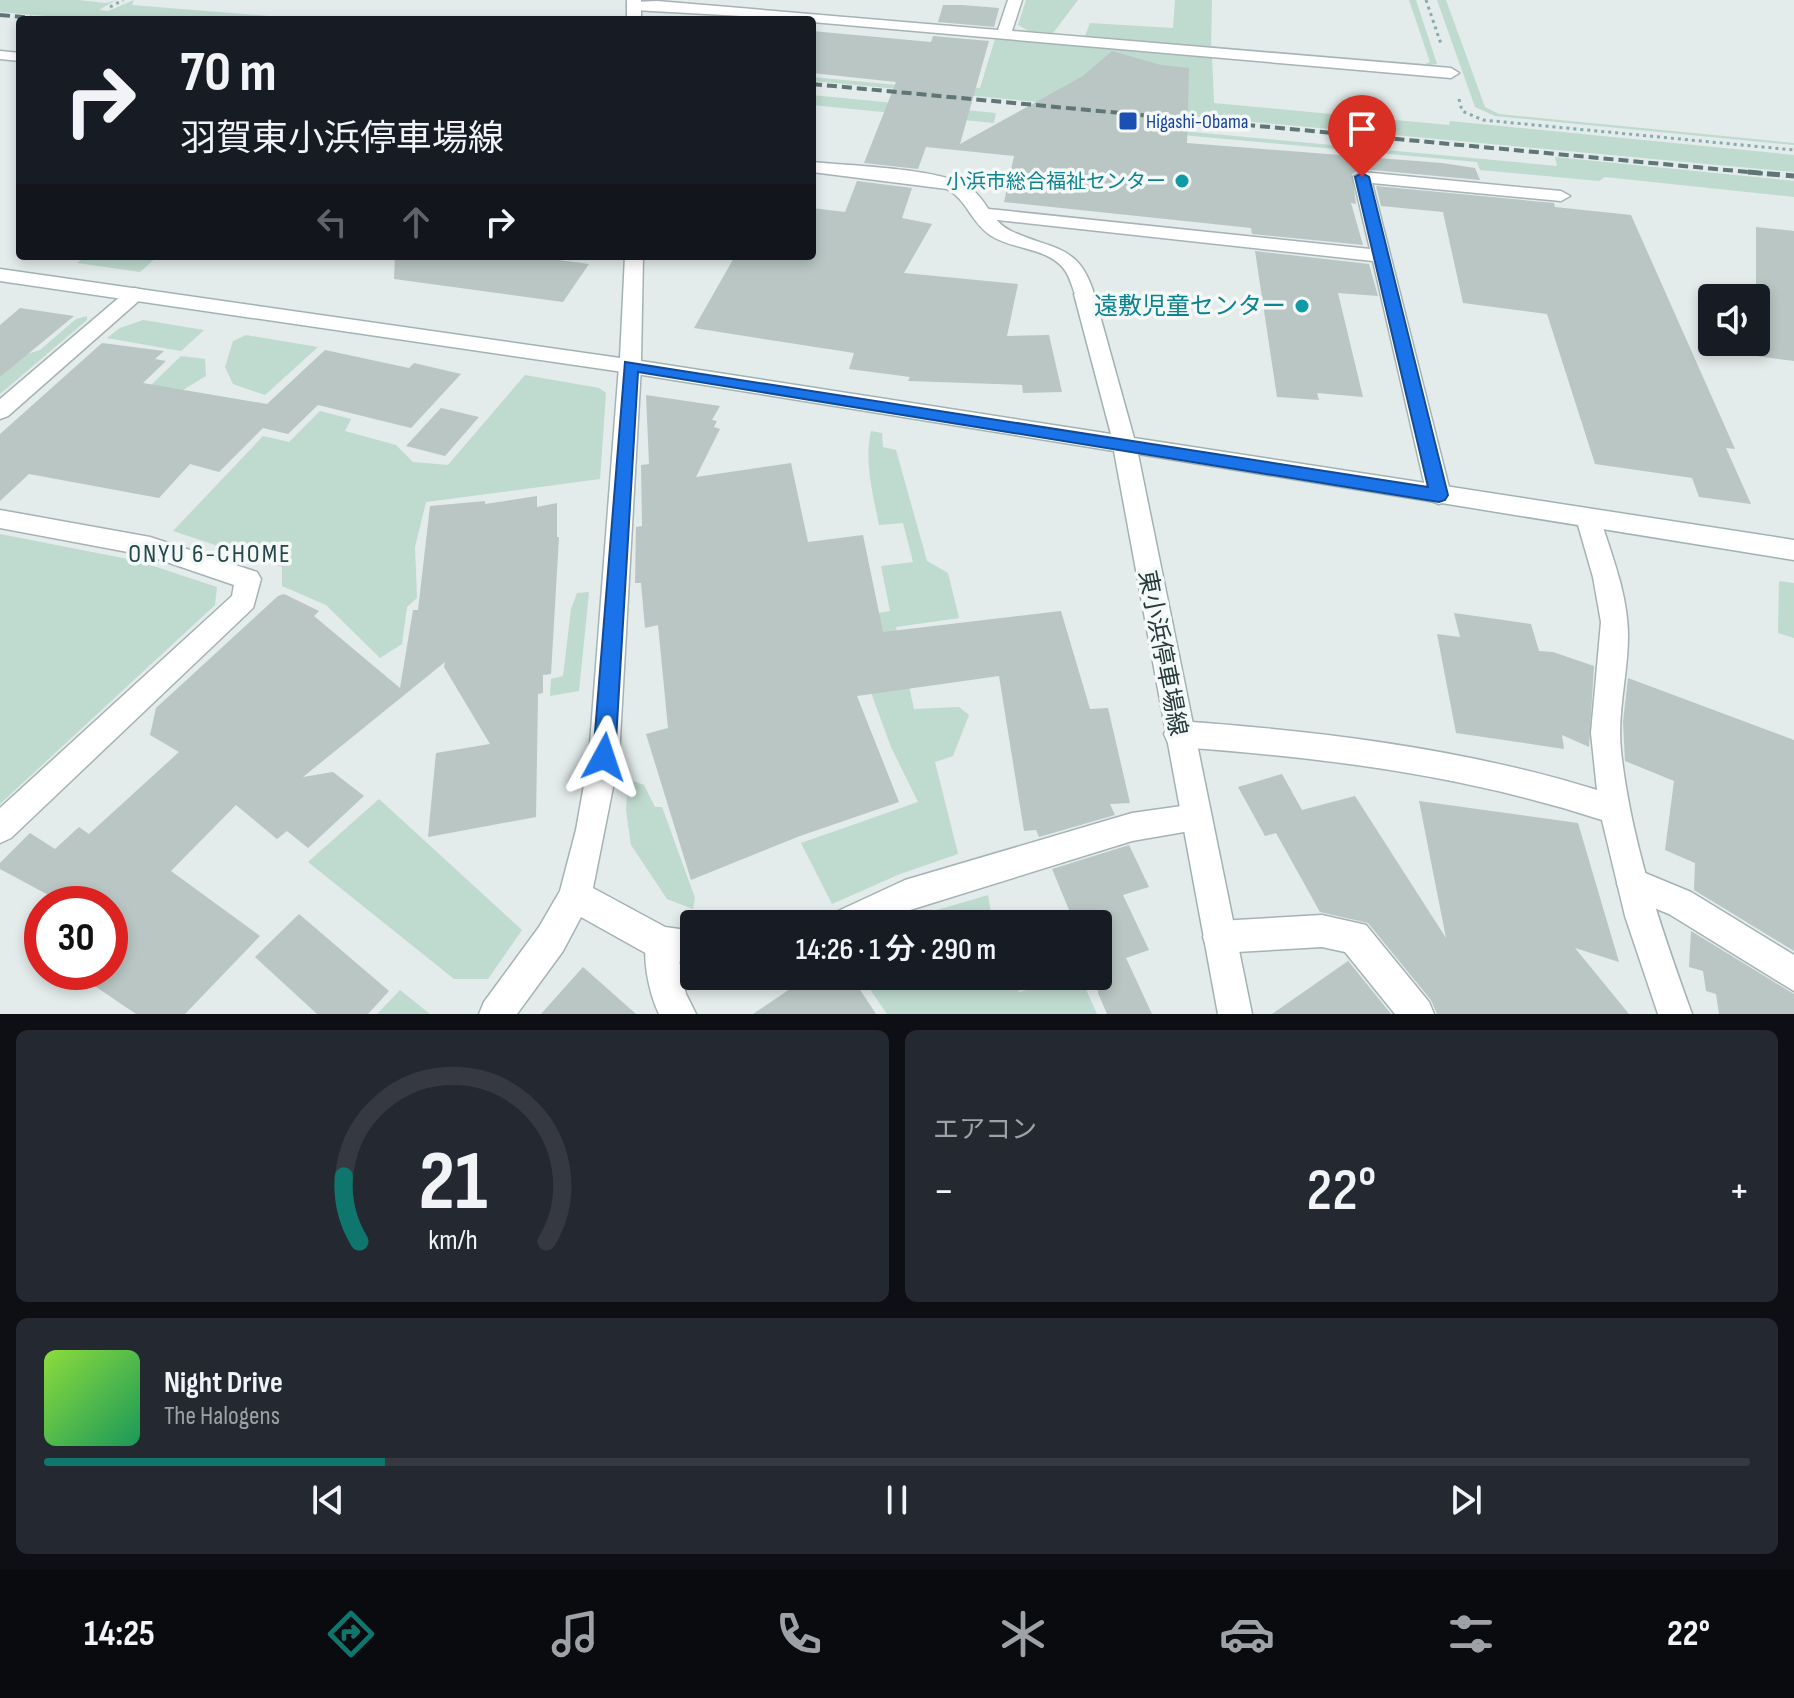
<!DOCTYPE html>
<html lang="ja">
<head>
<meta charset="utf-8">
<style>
  body { margin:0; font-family:"Sofia Sans Condensed","Noto Sans JP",sans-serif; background:#242831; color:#f1f3f6; height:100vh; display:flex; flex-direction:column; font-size:30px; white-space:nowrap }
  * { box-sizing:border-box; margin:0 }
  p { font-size:26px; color:#9ea1a6 }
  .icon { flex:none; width:44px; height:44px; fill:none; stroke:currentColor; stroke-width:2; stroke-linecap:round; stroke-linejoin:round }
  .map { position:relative; height:1014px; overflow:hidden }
  .details { display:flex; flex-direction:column; gap:16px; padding:16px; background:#0d0f14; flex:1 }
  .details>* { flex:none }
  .hud { position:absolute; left:16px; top:16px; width:800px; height:244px; border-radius:8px; box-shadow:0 4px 12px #0003; background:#171b24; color:#f1f3f6; overflow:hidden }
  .tools { position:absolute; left:1698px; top:284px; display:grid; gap:16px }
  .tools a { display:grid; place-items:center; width:72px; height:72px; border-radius:8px; background:#171b24; box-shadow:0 4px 12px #0003; font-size:40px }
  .speed { position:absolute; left:24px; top:886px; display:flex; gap:16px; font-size:40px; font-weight:700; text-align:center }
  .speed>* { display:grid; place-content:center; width:104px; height:104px; border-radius:50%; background:#171b24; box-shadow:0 4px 12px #0003; line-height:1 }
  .speed .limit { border:12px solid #d22; background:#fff; color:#111 }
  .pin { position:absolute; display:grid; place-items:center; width:68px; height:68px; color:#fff; margin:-82px -34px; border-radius:50% 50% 50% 0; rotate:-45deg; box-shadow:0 0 8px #0007 }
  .pin .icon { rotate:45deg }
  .me { position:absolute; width:88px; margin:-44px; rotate:5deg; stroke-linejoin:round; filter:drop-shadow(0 0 6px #0008) }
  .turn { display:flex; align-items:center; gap:28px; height:168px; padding:0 32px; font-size:36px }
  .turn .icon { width:104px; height:104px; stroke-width:2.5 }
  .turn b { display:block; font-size:56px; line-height:68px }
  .lanes { display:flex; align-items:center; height:76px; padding:0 32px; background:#0003; justify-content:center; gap:40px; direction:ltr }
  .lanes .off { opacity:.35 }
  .big { font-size:60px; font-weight:600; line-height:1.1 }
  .details .card { flex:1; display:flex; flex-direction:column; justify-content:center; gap:12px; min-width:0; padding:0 28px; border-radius:12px; background:#242831 }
  .details .dial { align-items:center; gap:0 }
  .dial svg { height:208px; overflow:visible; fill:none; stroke:#363941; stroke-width:7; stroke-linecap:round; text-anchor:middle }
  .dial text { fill:#f1f3f6; stroke:none }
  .song { display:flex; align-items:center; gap:24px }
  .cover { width:96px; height:96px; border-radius:12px; background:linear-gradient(135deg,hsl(90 70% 55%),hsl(150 70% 35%)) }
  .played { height:8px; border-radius:4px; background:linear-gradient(90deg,#0f766e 20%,#363941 20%) }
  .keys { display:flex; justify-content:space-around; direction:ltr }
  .heat { display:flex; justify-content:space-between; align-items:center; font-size:44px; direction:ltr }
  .details .tiles { flex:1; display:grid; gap:16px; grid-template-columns:1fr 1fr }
  .card:last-child { grid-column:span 2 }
  .trip { position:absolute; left:680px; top:910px; width:432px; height:80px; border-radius:8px; background:#171b24; box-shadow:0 4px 12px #0003; font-weight:600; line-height:80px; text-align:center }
  .menu { display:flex; height:128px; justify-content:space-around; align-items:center; background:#090b0e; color:#9ea1a6 }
  .menu .icon { width:56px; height:56px }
  .menu .active { color:#0f766e }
  .menu b { font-size:36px; color:#f1f3f6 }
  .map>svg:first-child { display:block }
  .green { fill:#bfdacf }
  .building { fill:#b9c6c4 }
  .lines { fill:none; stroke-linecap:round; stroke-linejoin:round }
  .lane-casing { stroke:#a6b2b3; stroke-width:3 }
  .street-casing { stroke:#a6b2b3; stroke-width:3 }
  .secondary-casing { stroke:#a0b3b2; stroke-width:3 }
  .path { stroke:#88abab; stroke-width:3; stroke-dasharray:3 4; stroke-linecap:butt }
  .lane { fill:#fff; fill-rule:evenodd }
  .street { fill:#fff; fill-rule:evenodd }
  .secondary { fill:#fff; fill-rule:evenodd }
  .rail-far1 { stroke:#607576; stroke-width:4; stroke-dasharray:10 5; stroke-linecap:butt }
  .rail { stroke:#607576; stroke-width:5; stroke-dasharray:13 6; stroke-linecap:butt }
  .route { fill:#1a73e8; stroke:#114b97; stroke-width:2 }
  .transit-dot { fill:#1a4fb4; stroke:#f4f8f7; stroke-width:3 }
  .culture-dot { fill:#0f9aa8; stroke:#f4f8f7; stroke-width:3 }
  .labels { text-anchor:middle; stroke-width:7; stroke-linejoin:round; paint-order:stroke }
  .far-transit-label { font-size:20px; fill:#164399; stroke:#f4f8f7; text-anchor:start }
  .far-culture-label { font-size:20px; fill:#0d838f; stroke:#f4f8f7; text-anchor:end }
  .culture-label { font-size:24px; fill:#0d838f; stroke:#f4f8f7; text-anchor:end }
  .street-label { font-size:24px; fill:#253a3b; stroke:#f4f8f7 }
  .neighbourhood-label { font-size:26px; letter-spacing:2px; fill:#23474b; stroke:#f4f8f7 }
</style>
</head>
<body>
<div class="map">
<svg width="1794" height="1014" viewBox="0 0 1794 1014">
  <rect width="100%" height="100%" fill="#e3ebeb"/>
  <g class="green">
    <polygon points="0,0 79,0 106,3 116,0 99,10 108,11 134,0 132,5 319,20 90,20 0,12"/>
    <polygon points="1026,0 1078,0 1053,33 1029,31 1018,25"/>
    <polygon points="1175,0 1212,0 1211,46 1425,64 1430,62 1409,0 1416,0 1437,64 1424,66 1085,36 1090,23 1173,28"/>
    <polygon points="1437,0 1446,0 1485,107 1499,114 1794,143 1794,145 1495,116 1475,107"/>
    <polygon points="995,39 1212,55 1214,103 1449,125 1450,121 1794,155 1794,172 812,81 812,77 908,86 911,81 980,88"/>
    <polygon points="812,95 996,113 994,123 812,105"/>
    <polygon points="1150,128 1557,166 1555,157 1794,181 1794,197 1605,177 1599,181 1480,170 1477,162 1150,132"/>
    <polygon points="86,256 158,256 140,272 77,263"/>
    <polygon points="87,316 87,320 0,394 0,377 27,354 40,350 76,319"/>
    <polygon points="143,320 204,330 181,351 107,338 120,328"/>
    <polygon points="246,335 318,347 265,395 233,384 225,367 233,341"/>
    <polygon points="181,356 205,359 206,376 181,391 150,386"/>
    <polygon points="525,375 599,388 606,393 600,479 426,502 415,547 417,598 407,607 402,644 380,658 326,605 282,586 282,567 173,531 263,436 289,442 320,411 351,419 345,431 396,445 413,462 448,465"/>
    <path d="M871 431 882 433 883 447 896 450 927 561 948 573 959 618 896 627 914 709 959 707 969 715 953 756 935 762 958 854 900 874 832 904 801 843 918 802 891 747 844 619 890 611 881 566 913 562 903 523 879 525C873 494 864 462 871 431Z"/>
    <polygon points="0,534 138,561 217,587 215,605 0,804"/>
    <polygon points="1779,581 1794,583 1794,638 1778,633"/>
    <polygon points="589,592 579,691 550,696 551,679 563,676 571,609 577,593"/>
    <polygon points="628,779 644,785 655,807 662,807 695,898 693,909 667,899 631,845 626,810"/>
    <polygon points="379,799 522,930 488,979 454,979 308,862"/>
    <polygon points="988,895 993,924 899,924 910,918"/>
    <polygon points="861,976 1013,976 1019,992 1080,976 1097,1014 887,1014"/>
    <polygon points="400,990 430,1014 377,1014"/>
  </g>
  <g class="building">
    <polygon points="943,5 962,5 999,8 994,27 938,22"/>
    <polygon points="812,31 931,42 933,36 989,41 960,144 1083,76 1112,51 1161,65 1189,68 1187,143 1442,163 1475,168 1480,180 1362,169 1352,174 1356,204 1351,203 1363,245 1252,234 1251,228 1004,202 1014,156 926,147 918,169 864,163 896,82 812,73"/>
    <polygon points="857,181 912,188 902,218 932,224 904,273 1018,284 1007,336 1049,335 1062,392 1023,393 1022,385 908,381 910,377 849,369 854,353 694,328 735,256 812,256 812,208 845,212"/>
    <polygon points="1376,186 1554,203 1555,207 1631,215 1735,449 1726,448 1751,504 1699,497 1692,478 1595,464 1547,314 1463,303 1443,212 1381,206"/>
    <polygon points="1756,227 1794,231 1794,361 1756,356"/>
    <polygon points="1255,251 1369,264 1378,296 1338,293 1363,397 1317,393 1319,400 1277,397"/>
    <polygon points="395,256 529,256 589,264 563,302 394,279"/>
    <polygon points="20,308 74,316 0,377 0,325"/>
    <polygon points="102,343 164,351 155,359 166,361 143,383 267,404 325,350 409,368 414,363 461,374 411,428 318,405 288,434 263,428 219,472 190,464 159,498 29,474 0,501 0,434"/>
    <polygon points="646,395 720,406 712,420 717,421 714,427 720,429 696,477 791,463 808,542 863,535 883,632 1061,611 1090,709 1108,708 1130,803 1110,804 1115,815 1039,837 1036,830 1024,831 999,676 857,696 899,802 800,836 691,880 646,734 668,728 658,625 645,628 641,583 635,583 636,527 642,526 641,465 649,464"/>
    <polygon points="441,408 479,417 445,456 406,446"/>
    <polygon points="537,496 537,507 557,503 557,537 559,537 551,674 543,675 543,693 538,694 536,817 428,837 436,753 490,744 444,667 445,662 303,777 333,772 364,796 308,848 287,831 277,839 236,805 171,871 260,936 185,1014 136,1014 74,972 110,972 110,904 65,904 0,869 0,863 30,833 55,849 79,827 89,834 179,752 150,735 156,708 278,596 284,594 319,611 314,616 400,688 413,610 418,610 430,506 485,501 485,504"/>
    <polygon points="1454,613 1531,624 1539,651 1553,652 1594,666 1589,747 1562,735 1564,749 1456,733 1437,634 1460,637"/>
    <polygon points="1628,678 1794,740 1794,951 1694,890 1695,863 1665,850 1674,781 1625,761 1623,722"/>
    <polygon points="1282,774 1302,810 1355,796 1446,938 1419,801 1578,823 1619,962 1575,948 1629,1014 1437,1014 1431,1000 1368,923 1320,912 1276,833 1265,836 1238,787"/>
    <polygon points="1129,845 1149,887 1123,895 1149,950 1126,958 1152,1014 1107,1014 1098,993 1098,924 1051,924 1072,917 1052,869"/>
    <polygon points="299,914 389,991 368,1014 317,1014 255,957"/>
    <polygon points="1691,931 1794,994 1794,1014 1719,1014 1716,994 1706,991 1703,971 1689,967"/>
    <polygon points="1345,957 1391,1014 1272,1014 1348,961"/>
    <polygon points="583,967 636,1014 541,1014"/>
    <polygon points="809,976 851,976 876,1014 753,1014"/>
  </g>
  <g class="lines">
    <defs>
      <g id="lane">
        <polygon points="1362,172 1561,191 1570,196 1561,201 1372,183 1451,495 1447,501 1439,504 1431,501 1427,495 1373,261 979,218 970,213 979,208 1370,249 1353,177"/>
        <polygon points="1633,868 1691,892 1794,955 1794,991 1669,914 1622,895 1617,884 1622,873"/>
        <polygon points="1322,915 1366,925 1429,1002 1434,1014 1395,1014 1345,952 1322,947 1219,953 1207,949 1203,937 1207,925 1219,921"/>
        <path d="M661 927 673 931 686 994 696 1014H659C649 993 640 953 649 931Z"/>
      </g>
      <g id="street">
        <polygon points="1008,0 1022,0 1012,31 1451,68 1459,73 1451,78 812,22 812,20 634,10 627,6 634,2 657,1 998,30"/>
        <polygon points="0,51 20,53 20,61 0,59"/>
        <path d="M812 162C849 166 941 168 969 187 987 199 990 221 1011 231 1051 250 1079 243 1094 294L1091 298H1077C1072 289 1071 278 1064 269 1047 247 1012 250 990 235 971 222 967 200 947 189L812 172Z"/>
        <polygon points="135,288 142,290 145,294 142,298 8,416 0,419 0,399 128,290"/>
        <polygon points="630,359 641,366 619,757 593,888 665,927 694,931 694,965 649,955 581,917 563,951 517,1014 479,1014 484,1002 539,927 560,891 576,830 589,757 619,366"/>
        <path d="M1588 509 1597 512 1600 518C1612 556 1628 595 1628 636 1628 674 1617 712 1621 751 1631 842 1661 928 1692 1014H1658L1625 916 1602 820C1464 775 1322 757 1178 747L1168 743 1164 734 1168 725 1178 721C1320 731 1461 748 1597 790L1591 733 1601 622 1593 577 1576 518 1579 512Z"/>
        <polygon points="0,510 150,537 257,572 261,579 253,608 11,838 0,843 0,808 232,596 234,585 149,556 0,528"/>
        <polygon points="1196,804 1207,808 1211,818 1207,828 1132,841 910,910 883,924 832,924 836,912 905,880 1132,813"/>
      </g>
      <g id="secondary">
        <rect x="627" y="0" width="14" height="20"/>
        <polygon points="625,256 643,256 641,361 1111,434 1074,294 1084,288 1094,294 1134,438 1794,540 1794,560 1138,454 1252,1014 1218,1014 1114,451 630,373 0,281 0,269 620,358"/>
      </g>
    </defs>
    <use href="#lane" class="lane-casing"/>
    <use href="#street" class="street-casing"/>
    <use href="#secondary" class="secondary-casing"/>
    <g class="path">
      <polyline points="1426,0 1441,44"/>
      <polyline points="110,7 123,0"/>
      <polyline points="1459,99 1462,111 1483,120 1794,150"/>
    </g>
    <use href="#lane" class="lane"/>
    <use href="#street" class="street"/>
    <use href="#secondary" class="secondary"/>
    <g class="rail-far1">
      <polyline points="0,15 57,20"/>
      <polyline points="812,84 1769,174"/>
    </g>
    <polyline class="rail" points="1748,172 1794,176"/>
  </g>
  <polygon class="route" points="1362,173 1369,177 1448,495 1445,500 1439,502 638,372 615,757 612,764 604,767 596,764 593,757 625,362 1428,487 1355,177"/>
  <rect class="transit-dot" x="1118" y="111" width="20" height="20" rx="4"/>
  <g class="culture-dot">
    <circle cx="1182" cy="181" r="8"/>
    <circle cx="1302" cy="306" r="8"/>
  </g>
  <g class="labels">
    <g class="far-transit-label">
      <text x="1146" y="128">Higashi-Obama</text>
    </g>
    <g class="far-culture-label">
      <text x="1166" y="188">小浜市総合福祉センター</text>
    </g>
    <g class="culture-label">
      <text x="1286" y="314">遠敷児童センター</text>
    </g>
    <g class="street-label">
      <text transform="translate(1163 653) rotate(79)" y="8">東小浜停車場線</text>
    </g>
    <g class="neighbourhood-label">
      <text x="210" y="562">ONYU 6-CHOME</text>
    </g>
  </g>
</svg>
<div class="tools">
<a><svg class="icon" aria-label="sound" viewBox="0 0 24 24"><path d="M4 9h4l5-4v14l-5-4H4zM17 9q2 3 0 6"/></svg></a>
</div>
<div class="speed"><div class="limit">30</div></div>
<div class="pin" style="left:1362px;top:177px;background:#d93025"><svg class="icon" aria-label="arrive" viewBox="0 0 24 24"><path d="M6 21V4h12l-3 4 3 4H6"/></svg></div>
<svg class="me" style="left:604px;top:757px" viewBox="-20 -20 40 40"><path d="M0-17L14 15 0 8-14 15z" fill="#1a73e8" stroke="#fff" stroke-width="4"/></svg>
<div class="trip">14:26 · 1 分 · 290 m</div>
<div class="hud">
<div class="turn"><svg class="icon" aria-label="right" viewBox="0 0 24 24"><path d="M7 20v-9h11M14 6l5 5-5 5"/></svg><div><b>70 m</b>羽賀東小浜停車場線</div></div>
<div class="lanes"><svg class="icon off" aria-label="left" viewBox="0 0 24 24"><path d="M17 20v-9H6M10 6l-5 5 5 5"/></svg><svg class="icon off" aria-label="ahead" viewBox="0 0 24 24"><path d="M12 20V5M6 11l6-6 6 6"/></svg><svg class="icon" aria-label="right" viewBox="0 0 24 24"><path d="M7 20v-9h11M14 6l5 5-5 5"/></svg></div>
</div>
</div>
<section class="details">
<div class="tiles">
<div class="card dial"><svg viewBox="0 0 100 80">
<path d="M14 69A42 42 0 1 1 86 69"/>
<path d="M14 69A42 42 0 0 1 8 44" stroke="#0f766e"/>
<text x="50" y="56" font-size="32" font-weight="700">21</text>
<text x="50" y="72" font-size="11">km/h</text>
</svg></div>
<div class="card"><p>エアコン</p>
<div class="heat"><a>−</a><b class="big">22°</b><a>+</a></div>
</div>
<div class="card">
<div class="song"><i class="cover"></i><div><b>Night Drive</b><p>The Halogens</p></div></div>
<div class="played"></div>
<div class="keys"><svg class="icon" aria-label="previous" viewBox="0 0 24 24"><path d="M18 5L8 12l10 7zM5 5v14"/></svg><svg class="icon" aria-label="pause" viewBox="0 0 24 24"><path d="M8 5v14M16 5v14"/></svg><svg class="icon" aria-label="next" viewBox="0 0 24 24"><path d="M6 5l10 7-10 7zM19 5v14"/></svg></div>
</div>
</div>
</section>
<nav class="menu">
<b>14:25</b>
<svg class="icon active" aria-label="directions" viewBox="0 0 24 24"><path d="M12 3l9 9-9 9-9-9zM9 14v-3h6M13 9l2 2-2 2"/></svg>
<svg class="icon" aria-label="music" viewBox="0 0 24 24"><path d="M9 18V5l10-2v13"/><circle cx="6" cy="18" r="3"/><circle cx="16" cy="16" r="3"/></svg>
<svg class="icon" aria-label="phone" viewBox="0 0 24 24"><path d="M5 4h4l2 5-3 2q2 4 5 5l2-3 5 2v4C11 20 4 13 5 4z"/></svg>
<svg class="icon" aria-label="climate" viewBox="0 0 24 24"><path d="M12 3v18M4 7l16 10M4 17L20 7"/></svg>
<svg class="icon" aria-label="car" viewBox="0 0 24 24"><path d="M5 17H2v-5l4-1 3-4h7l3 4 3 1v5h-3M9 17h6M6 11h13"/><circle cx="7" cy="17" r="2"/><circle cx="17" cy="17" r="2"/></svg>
<svg class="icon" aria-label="filters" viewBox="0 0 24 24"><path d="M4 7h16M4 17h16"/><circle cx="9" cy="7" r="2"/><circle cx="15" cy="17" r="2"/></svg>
<b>22°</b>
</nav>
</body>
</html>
